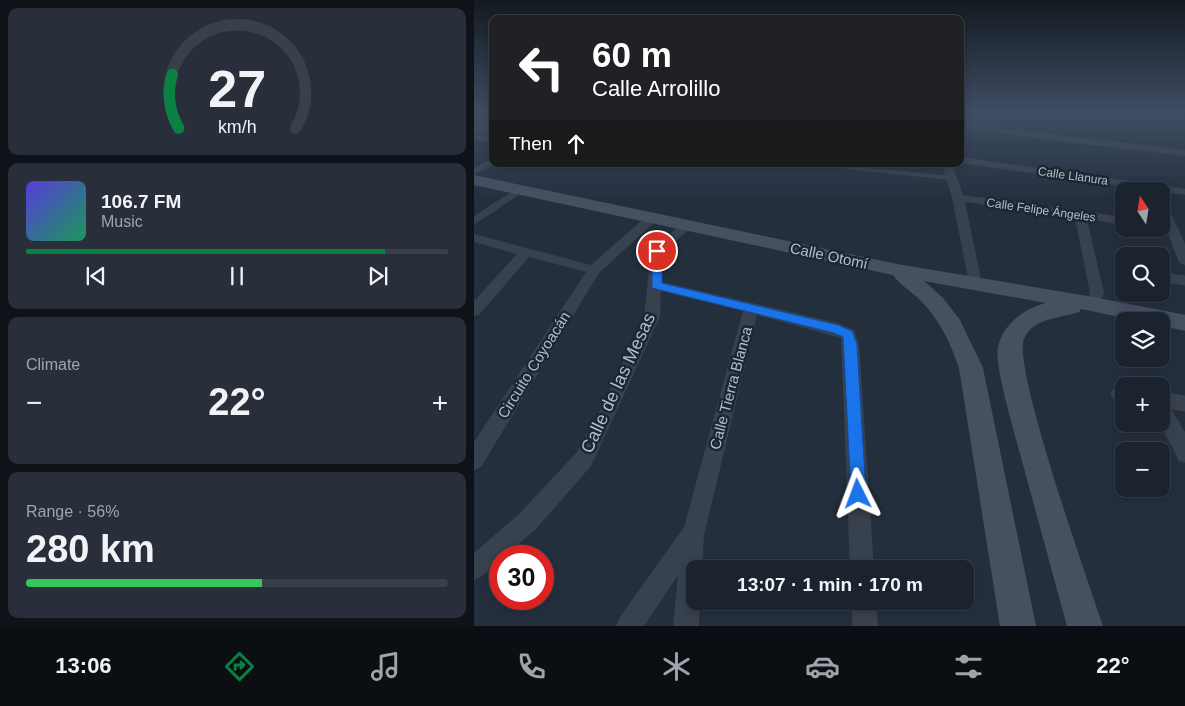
<!DOCTYPE html>
<html lang="en">
<head>
<meta charset="utf-8">
<style>
  body { margin:0; font-family:Arial,sans-serif; background:#282f3a; color:#f1f3f6; height:100vh; display:flex; flex-direction:column; font-size:19px; white-space:nowrap }
  * { box-sizing:border-box; margin:0 }
  p { font-size:16px; color:#a0a4aa }
  .icon { flex:none; width:28px; height:28px; fill:none; stroke:currentColor; stroke-width:2; stroke-linecap:round; stroke-linejoin:round }
  .map { position:relative; flex:1; overflow:hidden }
  .panel { display:flex; flex-direction:column; gap:8px; padding:8px; background:#0f1319; width:474px }
  .panel>* { flex:none }
  .guide { position:absolute; left:15px; top:15px; width:475px; height:152px; border-radius:10px; box-shadow:0 2px 8px #0003,0 0 0 1px #39404a; background:#202124; color:#fff; overflow:hidden }
  .needle { width:32px; rotate:348deg }
  .buttons { position:absolute; left:641px; top:182px; display:grid; gap:10px }
  .buttons a { display:grid; place-items:center; width:55px; height:55px; border-radius:10px; background:#1b232e; box-shadow:0 2px 8px #0003,0 0 0 1px #39404a; font-size:25px }
  .speed { position:absolute; left:15px; top:545px; display:flex; gap:10px; font-size:25px; font-weight:700; text-align:center }
  .speed>* { display:grid; place-content:center; width:65px; height:65px; border-radius:50%; background:#1b232e; box-shadow:0 2px 8px #0003,0 0 0 1px #39404a; line-height:1 }
  .speed .limit { border:8px solid #d22; background:#fff; color:#111 }
  .pin { position:absolute; display:grid; place-items:center; width:42px; height:42px; color:#fff; margin:-21px; border:2px solid #fff; border-radius:50%; box-shadow:0 1px 5px #0007 }
  .me { position:absolute; width:55px; margin:-28px; rotate:357deg; stroke-linejoin:round; filter:drop-shadow(0 0 4px #0008) }
  .turn { display:flex; align-items:center; gap:18px; height:105px; padding:0 20px; font-size:22px }
  .turn .icon { width:65px; height:65px; stroke-width:2.5 }
  .turn b { display:block; font-size:35px; line-height:42px }
  .then { display:flex; align-items:center; height:48px; padding:0 20px; background:#0003; gap:10px; font-size:19px }
  .big { font-size:38px; font-weight:800; line-height:1.1 }
  .panel .tile { flex:1; display:flex; flex-direction:column; justify-content:center; gap:8px; min-width:0; padding:0 18px; border-radius:10px; background:#282f3a }
  .panel .dial { align-items:center; gap:0 }
  .dial svg { height:130px; overflow:visible; fill:none; stroke:#39404a; stroke-width:7; stroke-linecap:round; text-anchor:middle }
  .dial text { fill:#f1f3f6; stroke:none }
  .song { display:flex; align-items:center; gap:15px }
  .cover { width:60px; height:60px; border-radius:8px; background:linear-gradient(135deg,hsl(250 70% 55%),hsl(150 70% 35%)) }
  .played { height:5px; border-radius:2px; background:linear-gradient(90deg,#0b8043 85%,#39404a 85%) }
  .keys { display:flex; justify-content:space-around; direction:ltr }
  .heat { display:flex; justify-content:space-between; align-items:center; font-size:28px; direction:ltr }
  .charge { height:8px; border-radius:4px; background:linear-gradient(90deg,#34c759 56%,#39404a 0) }
  .trip { position:absolute; left:212px; top:560px; width:288px; height:50px; border-radius:10px; background:#1b232e; box-shadow:0 2px 8px #0003,0 0 0 1px #39404a; font-weight:800; line-height:50px; text-align:center }
  .menu { display:flex; height:80px; justify-content:space-around; align-items:center; background:#0b0e12; color:#a0a4aa }
  .menu .icon { width:35px; height:35px }
  .menu .on { color:#0b8043 }
  .menu b { font-size:22px; color:#f1f3f6 }
  main { display:flex; flex:1; min-height:0 }
  .map>svg:first-child { display:block }
  .lines { fill:none; stroke-linecap:round; stroke-linejoin:round }
  .lane { fill:#38414e; fill-rule:evenodd }
  .street { fill:#38414e; fill-rule:evenodd }
  .secondary { fill:#465061; fill-rule:evenodd }
  .route { fill:#1a73e8; stroke:#114b97 }
  .labels { text-anchor:middle; stroke-width:5; stroke-linejoin:round; paint-order:stroke }
  .far-street-label { font-size:12px; fill:#b4bcc9; stroke:#1d2633 }
  .street-label { font-size:15px; fill:#b4bcc9; stroke:#1d2633 }
  .near-street-label { font-size:18px; fill:#b4bcc9; stroke:#1d2633 }
</style>
</head>
<body>
<main>
<section class="panel">
<div class="tile dial"><svg viewBox="0 0 100 80">
<path d="M14 69A42 42 0 1 1 86 69"/>
<path d="M14 69A42 42 0 0 1 10 36" stroke="#0b8043"/>
<text x="50" y="56" font-size="32" font-weight="700">27</text>
<text x="50" y="72" font-size="11">km/h</text>
</svg></div>
<div class="tile">
<div class="song"><i class="cover"></i><div><b>106.7 FM</b><p>Music</p></div></div>
<div class="played"></div>
<div class="keys"><svg class="icon" aria-label="previous" viewBox="0 0 24 24"><path d="M18 5L8 12l10 7zM5 5v14"/></svg><svg class="icon" aria-label="pause" viewBox="0 0 24 24"><path d="M8 5v14M16 5v14"/></svg><svg class="icon" aria-label="next" viewBox="0 0 24 24"><path d="M6 5l10 7-10 7zM19 5v14"/></svg></div>
</div>
<div class="tile"><p>Climate</p>
<div class="heat"><a>−</a><b class="big">22°</b><a>+</a></div>
</div>
<div class="tile"><p>Range · 56%</p><b class="big">280 km</b><div class="charge"></div></div>
</section>
<div class="map">
<svg width="712" height="626" viewBox="0 0 712 626">
  <rect width="100%" height="100%" fill="#242f3e"/>
  <g class="lines">
    <polygon class="lane" points="374,166 478,176 481,178 478,180 372,169 372,167"/>
    <g class="street">
      <polygon points="486,123 712,150 712,156 486,129"/>
      <polygon points="19,125 19,131 0,132 0,126"/>
      <polygon points="0,134 19,136 19,142 0,140"/>
      <polygon points="486,157 712,189 712,195 486,163"/>
      <polygon points="19,158 19,164 21,164 0,175 0,168"/>
      <polygon points="468,164 478,164 489,195 650,217 650,225 613,219 630,293 624,308 614,308 612,304 616,293 601,218 491,202 508,284 506,287 496,287 478,198"/>
      <polygon points="45,187 49,188 49,192 0,225 0,216"/>
      <polygon points="688,204 694,207 712,246 712,266 705,262 688,219"/>
      <polygon points="178,214 184,218 182,221 125,273 7,467 0,470 0,442 112,272 55,257 5,315 0,316 0,301 43,254 0,242 0,234 117,265 174,215"/>
      <polygon points="212,222 218,226 216,229 189,252 188,282 364,323 380,330 385,344 400,569 376,569 367,338 283,315 230,535 228,569 221,569 221,601 226,601 225,626 199,626 204,575 170,626 142,626 146,617 210,527 269,311 187,291 186,317 117,466 62,529 31,556 26,556 26,560 8,576 0,580 0,553 46,513 103,452 130,403 170,317 177,251 208,223"/>
      <polygon points="688,272 712,276 712,286 688,282"/>
      <polygon points="645,386 650,386 650,402 639,399 636,394 639,389"/>
      <polygon points="688,391 712,396 712,412 697,409 712,434 712,463 705,461 686,424"/>
      <polygon points="378,601 402,601 404,626 378,626"/>
    </g>
    <path class="secondary" d="M0 175 423 264 619 297 712 315V331L688 326V321H665L607 309 605 312C587 318 558 318 550 339 538 367 615 584 629 626H593C576 565 560 504 543 443 538 423 520 364 524 347 529 324 551 308 572 303L450 281 469 298 486 320 509 368 562 626H526L485 368C476 341 465 319 446 300 437 291 426 285 419 275L0 185Z"/>
  </g>
  <linearGradient id="sky" x2="0" y2="1"><stop stop-color="#141a22"/><stop offset="0.56" stop-color="#3f4d63"/><stop offset="1" stop-color="#3f4d63" stop-opacity="0"/></linearGradient>
  <rect width="712" height="201" fill="url(#sky)"/>
  <polygon class="route" points="183,248 188,251 188,283 364,325 378,331 383,344 392,494 390,500 384,502 379,500 377,494 369,337 360,333 178,288 178,251"/>
  <g class="labels">
    <g class="far-street-label">
      <text transform="translate(599 176) rotate(8)" y="4">Calle Llanura</text>
      <text transform="translate(567 210) rotate(8)" y="4">Calle Felipe Ángeles</text>
    </g>
    <g class="street-label">
      <text transform="translate(355 256) rotate(12)" y="5">Calle Otomí</text>
      <text transform="translate(60 365) rotate(-58)" y="5">Circuito Coyoacán</text>
      <text transform="translate(257 388) rotate(-75)" y="5">Calle Tierra Blanca</text>
    </g>
    <g class="near-street-label">
      <text transform="translate(144 383) rotate(-65)" y="6">Calle de las Mesas</text>
    </g>
  </g>
</svg>
<div class="buttons">
<a><svg class="needle" viewBox="-14 -14 28 28"><path d="M0-13l5 13h-10z" fill="#e53935"/><path d="M0 13l5-13h-10z" fill="#a0a4aa"/></svg></a>
<a><svg class="icon" aria-label="search" viewBox="0 0 24 24"><circle cx="10" cy="10" r="6"/><path d="M15 15l6 6"/></svg></a>
<a><svg class="icon" aria-label="layers" viewBox="0 0 24 24"><path d="M12 4l9 5-9 5-9-5zM3 14l9 5 9-5"/></svg></a>
<a>+</a>
<a>−</a>
</div>
<div class="speed"><div class="limit">30</div></div>
<div class="pin" style="left:183px;top:251px;background:#d93025"><svg class="icon" aria-label="arrive" viewBox="0 0 24 24"><path d="M6 21V4h12l-3 4 3 4H6"/></svg></div>
<svg class="me" style="left:384px;top:494px" viewBox="-20 -20 40 40"><path d="M0-17L14 15 0 8-14 15z" fill="#1a73e8" stroke="#fff" stroke-width="4"/></svg>
<div class="trip">13:07 · 1 min · 170 m</div>
<div class="guide">
<div class="turn"><svg class="icon" aria-label="left" viewBox="0 0 24 24"><path d="M17 20v-9H6M10 6l-5 5 5 5"/></svg><div><b>60 m</b>Calle Arrolillo</div></div>
<div class="then">Then<svg class="icon" aria-label="ahead" viewBox="0 0 24 24"><path d="M12 20V5M6 11l6-6 6 6"/></svg></div>
</div>
</div>
</main>
<nav class="menu">
<b>13:06</b>
<svg class="icon on" aria-label="directions" viewBox="0 0 24 24"><path d="M12 3l9 9-9 9-9-9zM9 14v-3h6M13 9l2 2-2 2"/></svg>
<svg class="icon" aria-label="music" viewBox="0 0 24 24"><path d="M9 18V5l10-2v13"/><circle cx="6" cy="18" r="3"/><circle cx="16" cy="16" r="3"/></svg>
<svg class="icon" aria-label="phone" viewBox="0 0 24 24"><path d="M5 4h4l2 5-3 2q2 4 5 5l2-3 5 2v4C11 20 4 13 5 4z"/></svg>
<svg class="icon" aria-label="climate" viewBox="0 0 24 24"><path d="M12 3v18M4 7l16 10M4 17L20 7"/></svg>
<svg class="icon" aria-label="car" viewBox="0 0 24 24"><path d="M5 17H2v-5l4-1 3-4h7l3 4 3 1v5h-3M9 17h6M6 11h13"/><circle cx="7" cy="17" r="2"/><circle cx="17" cy="17" r="2"/></svg>
<svg class="icon" aria-label="filters" viewBox="0 0 24 24"><path d="M4 7h16M4 17h16"/><circle cx="9" cy="7" r="2"/><circle cx="15" cy="17" r="2"/></svg>
<b>22°</b>
</nav>
</body>
</html>
